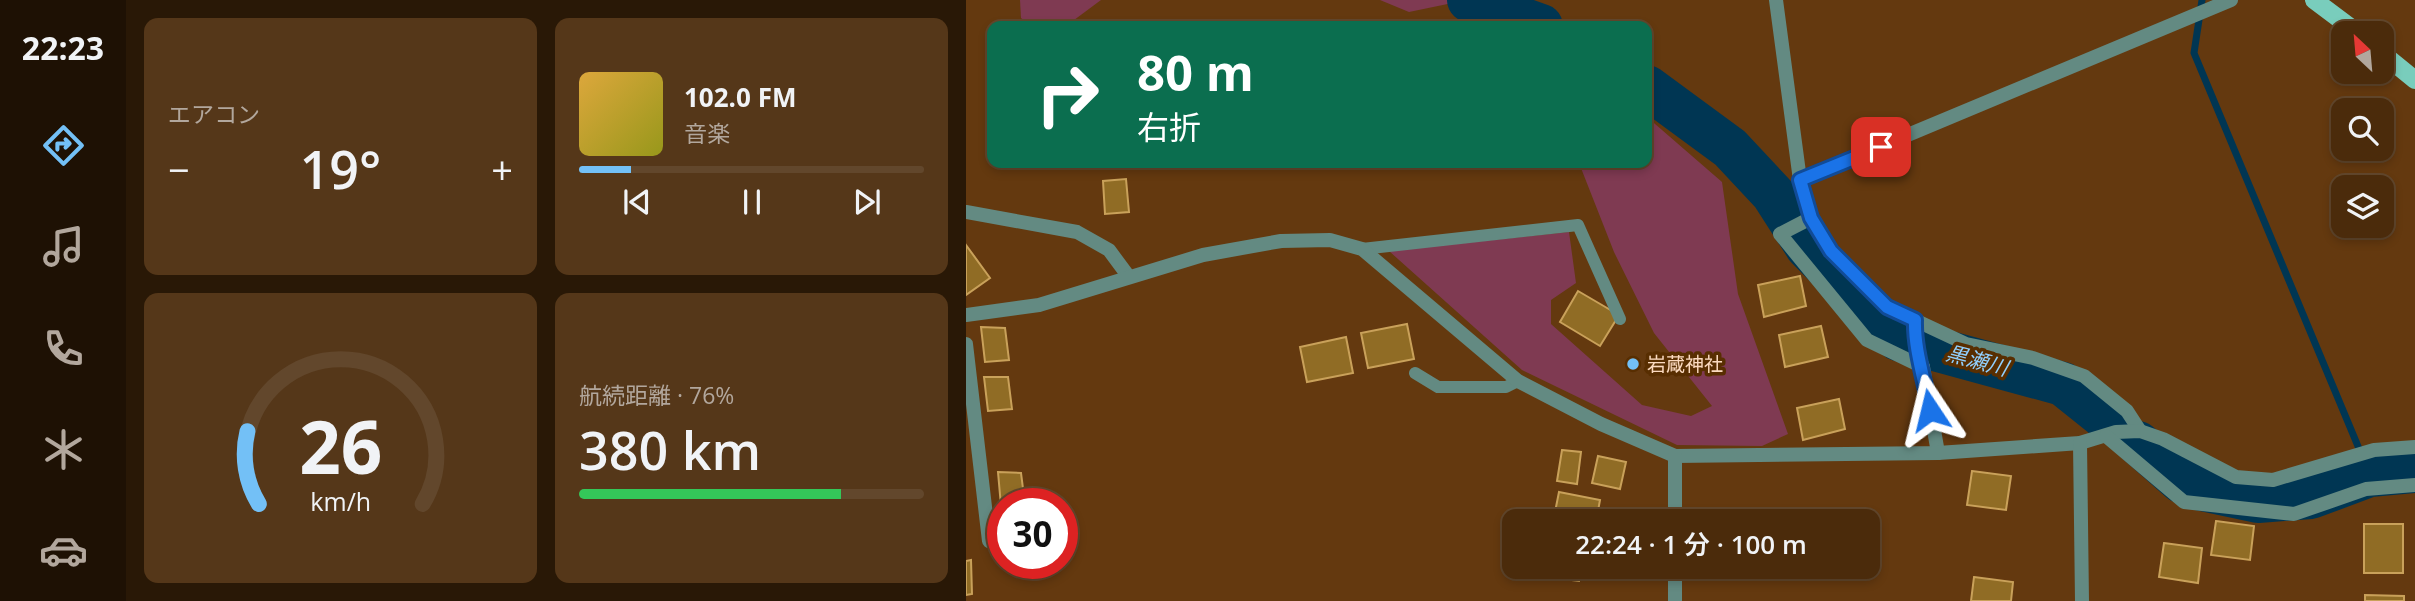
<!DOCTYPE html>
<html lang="ja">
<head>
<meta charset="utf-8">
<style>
  body { margin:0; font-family:"Open Sans","Noto Sans JP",sans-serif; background:#553719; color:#f1f3f6; height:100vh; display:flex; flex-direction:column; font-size:26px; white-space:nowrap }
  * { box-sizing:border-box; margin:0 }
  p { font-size:23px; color:#b2a79d }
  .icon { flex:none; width:38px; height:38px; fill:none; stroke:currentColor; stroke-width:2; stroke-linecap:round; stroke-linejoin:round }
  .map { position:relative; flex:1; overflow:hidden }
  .drawer { display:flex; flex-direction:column; gap:18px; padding:18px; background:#291806; width:840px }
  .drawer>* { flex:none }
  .banner { position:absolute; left:21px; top:21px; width:665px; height:147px; border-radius:14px; box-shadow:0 4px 10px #0003,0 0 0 2px #62472c; background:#0b6e4f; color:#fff; overflow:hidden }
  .needle { width:46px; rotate:334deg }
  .fabs { position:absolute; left:1365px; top:21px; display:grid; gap:14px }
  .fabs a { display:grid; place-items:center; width:63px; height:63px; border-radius:14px; background:#4b2b0b; box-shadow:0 4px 10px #0003,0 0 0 2px #62472c; font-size:35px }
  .speed { position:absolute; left:21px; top:488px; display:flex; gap:14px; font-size:35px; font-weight:700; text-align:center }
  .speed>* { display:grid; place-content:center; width:91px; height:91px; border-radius:50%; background:#4b2b0b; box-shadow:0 4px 10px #0003,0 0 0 2px #62472c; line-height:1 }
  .speed .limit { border:10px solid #d22; background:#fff; color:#111 }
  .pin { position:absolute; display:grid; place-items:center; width:60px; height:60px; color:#fff; margin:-30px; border-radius:14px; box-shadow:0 4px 10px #0006 }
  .me { position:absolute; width:77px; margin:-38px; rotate:350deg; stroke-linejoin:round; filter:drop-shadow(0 0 5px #0008) }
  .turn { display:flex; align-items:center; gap:24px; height:147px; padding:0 35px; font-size:32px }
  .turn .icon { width:91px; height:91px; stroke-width:2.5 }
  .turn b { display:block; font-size:49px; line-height:60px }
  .big { font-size:52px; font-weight:600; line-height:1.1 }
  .drawer .card { flex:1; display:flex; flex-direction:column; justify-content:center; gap:10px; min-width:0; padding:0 24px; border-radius:14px; background:#553719 }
  .drawer .dial { align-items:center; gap:0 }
  .dial svg { height:182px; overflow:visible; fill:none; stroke:#62472c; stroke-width:7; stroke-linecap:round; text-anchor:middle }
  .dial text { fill:#f1f3f6; stroke:none }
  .song { display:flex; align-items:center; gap:21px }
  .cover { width:84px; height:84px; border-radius:10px; background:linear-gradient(135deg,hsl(40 70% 55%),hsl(60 70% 35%)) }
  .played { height:7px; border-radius:4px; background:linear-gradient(90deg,#73c0f6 15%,#62472c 15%) }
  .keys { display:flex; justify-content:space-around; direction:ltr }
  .heat { display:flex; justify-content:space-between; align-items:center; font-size:38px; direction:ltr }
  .charge { height:10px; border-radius:5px; background:linear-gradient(90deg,#34c759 76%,#62472c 0) }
  .drawer .tiles { flex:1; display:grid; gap:18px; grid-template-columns:repeat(2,1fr) }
  .trip { position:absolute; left:536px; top:509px; width:378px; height:70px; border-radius:14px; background:#4b2b0b; box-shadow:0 4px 10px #0003,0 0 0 2px #62472c; font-weight:600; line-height:70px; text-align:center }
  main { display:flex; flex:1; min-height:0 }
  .tab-bar { display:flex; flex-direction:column; width:126px; justify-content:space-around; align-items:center; background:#1e1104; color:#b2a79d }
  .tab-bar .icon { width:49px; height:49px }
  .tab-bar .current { color:#73c0f6 }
  .tab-bar b { font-size:32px; color:#f1f3f6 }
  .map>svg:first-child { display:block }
  .green { fill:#7f3a52 }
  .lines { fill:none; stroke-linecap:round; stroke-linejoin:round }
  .stream { stroke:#003653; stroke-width:7 }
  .river { stroke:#003653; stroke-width:44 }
  .building { fill:#906c25; stroke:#c9a15a; stroke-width:2 }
  .service { stroke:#638a82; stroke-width:12 }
  .minor { stroke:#638a82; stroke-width:14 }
  .primary { stroke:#79cdbc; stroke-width:18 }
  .route-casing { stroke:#114b97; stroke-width:18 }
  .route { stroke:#1a73e8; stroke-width:12 }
  .poi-dot { fill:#73c0f6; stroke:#582e01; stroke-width:2.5 }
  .labels { text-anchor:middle; stroke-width:7; stroke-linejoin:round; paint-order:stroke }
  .poi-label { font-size:19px; fill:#fbdac0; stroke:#582e01; text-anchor:start }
  .water-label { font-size:21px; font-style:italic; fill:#91d0fe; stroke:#582e01 }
</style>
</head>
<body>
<main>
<nav class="tab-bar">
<b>22:23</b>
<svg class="icon current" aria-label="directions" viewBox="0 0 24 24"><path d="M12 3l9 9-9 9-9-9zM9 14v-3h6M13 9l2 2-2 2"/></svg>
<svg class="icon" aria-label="music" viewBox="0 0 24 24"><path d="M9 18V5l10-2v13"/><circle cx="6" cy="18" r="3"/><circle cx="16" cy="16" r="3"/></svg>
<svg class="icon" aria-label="phone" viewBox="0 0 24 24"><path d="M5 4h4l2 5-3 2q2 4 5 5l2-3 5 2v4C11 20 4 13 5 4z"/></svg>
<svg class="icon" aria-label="climate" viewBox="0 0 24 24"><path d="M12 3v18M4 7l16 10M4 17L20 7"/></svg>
<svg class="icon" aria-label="car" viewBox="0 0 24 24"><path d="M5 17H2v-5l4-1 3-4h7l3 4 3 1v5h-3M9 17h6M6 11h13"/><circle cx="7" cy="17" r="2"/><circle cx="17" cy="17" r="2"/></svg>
</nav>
<section class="drawer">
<div class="tiles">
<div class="card"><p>エアコン</p>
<div class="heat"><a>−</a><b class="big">19°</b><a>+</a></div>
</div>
<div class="card">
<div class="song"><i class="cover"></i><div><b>102.0 FM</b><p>音楽</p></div></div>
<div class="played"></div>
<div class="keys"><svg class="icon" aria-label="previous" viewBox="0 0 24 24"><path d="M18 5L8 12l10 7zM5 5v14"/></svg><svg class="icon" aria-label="pause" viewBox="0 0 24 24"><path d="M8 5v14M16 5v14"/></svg><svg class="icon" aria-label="next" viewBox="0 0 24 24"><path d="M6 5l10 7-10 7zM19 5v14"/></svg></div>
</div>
<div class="card dial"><svg viewBox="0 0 100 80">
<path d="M14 69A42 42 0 1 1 86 69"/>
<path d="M14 69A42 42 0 0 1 9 37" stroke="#73c0f6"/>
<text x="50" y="56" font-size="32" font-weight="700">26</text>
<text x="50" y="72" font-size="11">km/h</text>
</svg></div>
<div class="card"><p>航続距離 · 76%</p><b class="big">380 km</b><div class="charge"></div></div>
</div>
</section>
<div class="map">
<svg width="1449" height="601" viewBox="0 0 1449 601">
  <rect width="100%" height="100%" fill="#64390f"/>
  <g class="green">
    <polygon points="54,0 135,0 100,26 65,26 55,18"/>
    <polygon points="414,0 495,0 496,1 443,12"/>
    <polygon points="681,117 756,182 772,294 822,434 796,446 711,445 556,370 423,251 603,232 610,283 585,300 585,324 676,405 725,416 746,406 688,333 648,252 613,163 681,163"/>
  </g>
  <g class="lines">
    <polyline class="stream" points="1236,0 1228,53 1404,475"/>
    <g class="river">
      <polyline points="503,0 575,26"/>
      <polyline points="681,87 764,148 807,194 841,247 932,339 1097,384 1142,420"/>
      <polyline points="1172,443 1215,481 1231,488 1292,501 1345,497 1404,475 1449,471"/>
    </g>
  </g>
  <g class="building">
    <polygon points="118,163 147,163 119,168"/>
    <polygon points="160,179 163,212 139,214 137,181"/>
    <polygon points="0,245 24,278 0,295"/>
    <polygon points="834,276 840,306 798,317 792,285"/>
    <polygon points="612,291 653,315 634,346 594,322"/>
    <polygon points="441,324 448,359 402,368 395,333"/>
    <polygon points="855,326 862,357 819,367 813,335"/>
    <polygon points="15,327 39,328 43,360 19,362"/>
    <polygon points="380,337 387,373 341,382 334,347"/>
    <polygon points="18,377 42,377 46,409 22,411"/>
    <polygon points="873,399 879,429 837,440 831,408"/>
    <polygon points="596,450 615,452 611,484 591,481"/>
    <polygon points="632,456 660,462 654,489 626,483"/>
    <polygon points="1006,471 1045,476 1040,510 1001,505"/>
    <polygon points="32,472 55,473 59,504 37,504 35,506"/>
    <polygon points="593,492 634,500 630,522 587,522"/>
    <polygon points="32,513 37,513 37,547 36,547"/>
    <polygon points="1250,521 1288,526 1284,560 1245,555"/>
    <rect x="1398" y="524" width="39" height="49"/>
    <polygon points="1198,543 1236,548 1232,583 1193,577"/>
    <polygon points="5,560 6,594 0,595 0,561"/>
    <polygon points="572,567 615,567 613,581 570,576"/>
    <polygon points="1008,577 1047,582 1045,601 1005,601"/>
    <polygon points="1399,595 1438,596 1438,601 1399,601"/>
  </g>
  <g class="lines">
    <g class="service">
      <polyline points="396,249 612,225 654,319"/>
      <polyline points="449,373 472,387 540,387 552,381"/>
    </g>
    <g class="minor">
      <polyline points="810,0 834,180 845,218 865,251 921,307 1000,344 1067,358 1118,376 1161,411 1174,431"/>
      <polyline points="834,180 1265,0"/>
      <polyline points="0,212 111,232 143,250 163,277"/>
      <polyline points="845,218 814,234 901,340 957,367 972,453"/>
      <polyline points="0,315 73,305 237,255 315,241 364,240 396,249 552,381 635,424 709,456 972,453 1114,443 1150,432 1174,431 1197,439 1270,477 1307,480 1408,450 1449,447"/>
      <polyline points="949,320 952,355 957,367"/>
      <polyline points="0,344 23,541"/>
      <polyline points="1140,436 1218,502 1328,514 1400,489 1449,485"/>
      <polyline points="1114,443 1116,601"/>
      <polyline points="709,522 709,456"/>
      <polyline points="709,567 709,601"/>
    </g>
    <g class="primary">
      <polyline points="1348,0 1392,33"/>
      <polyline points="1416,53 1449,80"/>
    </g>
  </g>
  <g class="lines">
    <defs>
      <path id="route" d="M915 147 834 180 845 218 865 251 921 307 949 320C948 349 959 381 964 410"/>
    </defs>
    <use href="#route" class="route-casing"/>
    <use href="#route" class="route"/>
  </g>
  <circle class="poi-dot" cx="667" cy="364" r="7"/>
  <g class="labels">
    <g class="poi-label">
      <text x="681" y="371">岩蔵神社</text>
    </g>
    <g class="water-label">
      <text transform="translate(1011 361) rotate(15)" y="7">黒瀬川</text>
    </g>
  </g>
</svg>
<div class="fabs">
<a><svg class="needle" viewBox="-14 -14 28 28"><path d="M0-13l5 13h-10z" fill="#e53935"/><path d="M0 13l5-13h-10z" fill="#b2a79d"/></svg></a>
<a><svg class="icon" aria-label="search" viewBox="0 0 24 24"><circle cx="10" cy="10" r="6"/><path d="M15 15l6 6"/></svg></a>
<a><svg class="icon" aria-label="layers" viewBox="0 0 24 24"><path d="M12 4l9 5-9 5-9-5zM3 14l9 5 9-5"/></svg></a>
</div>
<div class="speed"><div class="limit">30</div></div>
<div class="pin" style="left:915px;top:147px;background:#d93025"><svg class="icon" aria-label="arrive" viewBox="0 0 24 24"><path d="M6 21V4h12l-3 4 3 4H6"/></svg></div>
<svg class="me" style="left:964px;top:410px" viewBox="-20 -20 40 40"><path d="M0-17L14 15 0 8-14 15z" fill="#1a73e8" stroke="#fff" stroke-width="4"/></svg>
<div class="trip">22:24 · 1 分 · 100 m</div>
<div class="banner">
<div class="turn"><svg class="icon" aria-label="right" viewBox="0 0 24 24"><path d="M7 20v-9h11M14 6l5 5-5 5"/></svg><div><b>80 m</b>右折</div></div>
</div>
</div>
</main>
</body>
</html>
